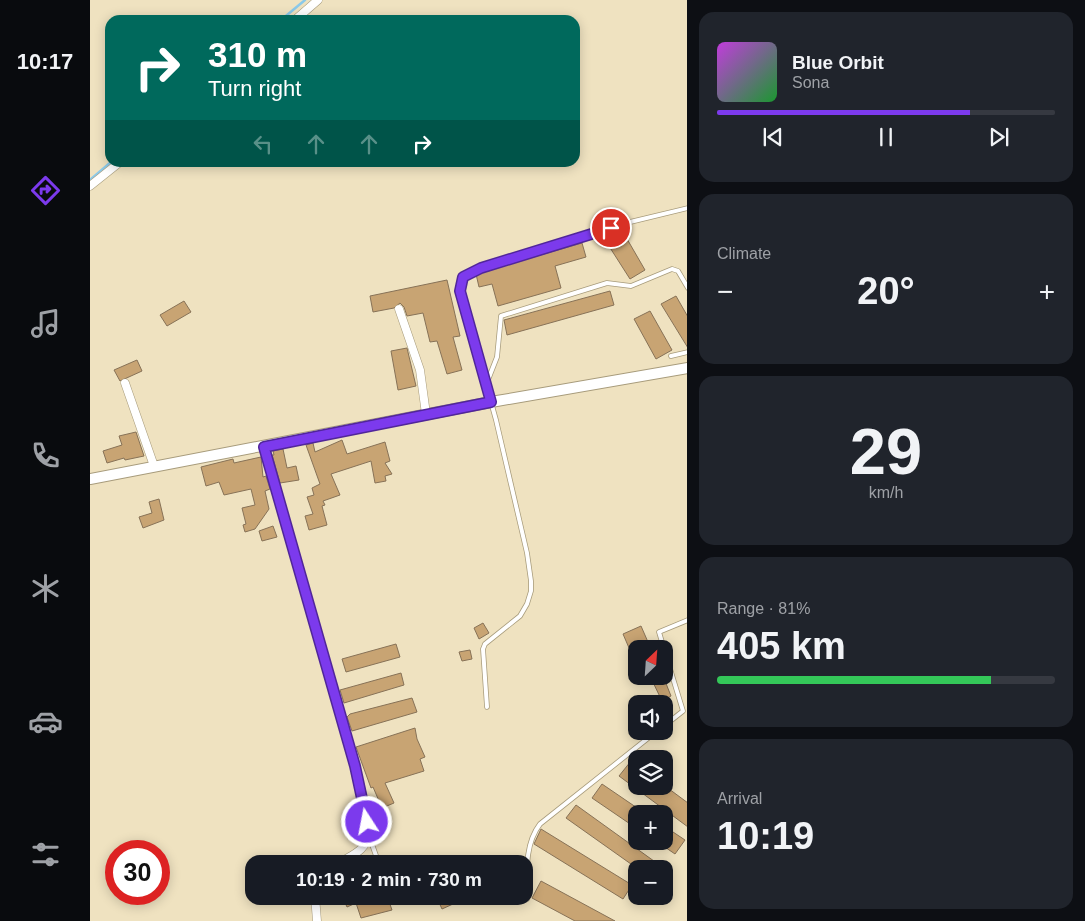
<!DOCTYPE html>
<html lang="en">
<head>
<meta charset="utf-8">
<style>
  body { margin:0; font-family:Helvetica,sans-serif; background:#20242c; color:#f1f3f6; height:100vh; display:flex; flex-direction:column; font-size:19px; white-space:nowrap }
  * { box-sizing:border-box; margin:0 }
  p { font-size:16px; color:#9ea1a6 }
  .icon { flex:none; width:28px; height:28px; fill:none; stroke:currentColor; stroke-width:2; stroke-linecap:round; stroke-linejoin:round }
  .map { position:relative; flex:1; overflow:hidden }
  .side { display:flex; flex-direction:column; gap:12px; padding:12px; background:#0d0f14; width:398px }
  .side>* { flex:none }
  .hud { position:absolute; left:15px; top:15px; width:475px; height:152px; border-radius:15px; box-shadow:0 2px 12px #0003; background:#00695c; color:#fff; overflow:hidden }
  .needle { width:32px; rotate:25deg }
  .buttons { position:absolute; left:538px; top:640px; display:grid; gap:10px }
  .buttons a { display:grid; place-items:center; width:45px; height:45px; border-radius:10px; background:#171b24; box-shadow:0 2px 12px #0003; font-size:25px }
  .speed { position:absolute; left:15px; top:840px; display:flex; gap:10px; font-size:25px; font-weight:700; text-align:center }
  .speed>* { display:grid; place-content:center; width:65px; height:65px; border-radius:50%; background:#171b24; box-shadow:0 2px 12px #0003; line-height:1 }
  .speed .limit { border:8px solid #d22; background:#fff; color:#111 }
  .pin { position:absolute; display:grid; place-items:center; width:42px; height:42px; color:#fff; margin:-21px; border:2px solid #fff; border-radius:50%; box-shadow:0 1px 5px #0007 }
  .me { position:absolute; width:55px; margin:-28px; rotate:349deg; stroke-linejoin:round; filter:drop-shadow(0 0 4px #0008) }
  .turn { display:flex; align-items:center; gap:18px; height:105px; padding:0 20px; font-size:22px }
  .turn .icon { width:65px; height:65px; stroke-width:2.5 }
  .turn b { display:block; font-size:35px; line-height:42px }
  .lanes { display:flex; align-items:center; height:48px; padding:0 20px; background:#0003; justify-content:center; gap:25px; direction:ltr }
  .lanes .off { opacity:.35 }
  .big { font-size:38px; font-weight:800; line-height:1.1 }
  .side .tile { flex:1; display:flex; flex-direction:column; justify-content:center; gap:8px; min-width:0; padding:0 18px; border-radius:15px; background:#20242c }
  .side .dial { align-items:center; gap:0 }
  .dial b { font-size:65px; line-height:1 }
  .song { display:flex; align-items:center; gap:15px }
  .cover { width:60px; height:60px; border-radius:8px; background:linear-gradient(135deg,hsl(290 70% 55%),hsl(130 70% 35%)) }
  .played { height:5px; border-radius:2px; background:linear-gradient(90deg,#7c3aed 75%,#363941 75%) }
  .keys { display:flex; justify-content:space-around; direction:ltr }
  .heat { display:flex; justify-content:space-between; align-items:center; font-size:28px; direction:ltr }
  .charge { height:8px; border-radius:4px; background:linear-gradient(90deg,#34c759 81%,#363941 0) }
  .trip { position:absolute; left:155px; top:855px; width:288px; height:50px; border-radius:15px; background:#171b24; box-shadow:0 2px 12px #0003; font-weight:800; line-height:50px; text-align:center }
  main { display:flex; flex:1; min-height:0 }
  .tab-bar { display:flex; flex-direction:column; width:90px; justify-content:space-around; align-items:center; background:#090b0e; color:#9ea1a6 }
  .tab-bar .icon { width:35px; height:35px }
  .tab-bar .active { color:#7c3aed }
  .tab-bar b { font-size:22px; color:#f1f3f6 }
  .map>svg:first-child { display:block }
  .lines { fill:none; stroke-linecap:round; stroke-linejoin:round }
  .stream { stroke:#8bc9e9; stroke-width:2.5 }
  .building { fill:#c8a473; stroke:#877257 }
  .service-casing { stroke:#a79b7b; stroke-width:5.5 }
  .minor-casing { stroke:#a79b7b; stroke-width:9 }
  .tertiary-casing { stroke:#a79b7b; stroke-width:12 }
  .service { stroke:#fff; stroke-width:4 }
  .minor { stroke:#fff; stroke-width:8 }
  .tertiary { stroke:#fff; stroke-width:10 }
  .route-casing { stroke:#51269a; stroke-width:12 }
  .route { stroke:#7c3aed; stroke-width:9 }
</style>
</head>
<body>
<main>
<nav class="tab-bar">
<b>10:17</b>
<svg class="icon active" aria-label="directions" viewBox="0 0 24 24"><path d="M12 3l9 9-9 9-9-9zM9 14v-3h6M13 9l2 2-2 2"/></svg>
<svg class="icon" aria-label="music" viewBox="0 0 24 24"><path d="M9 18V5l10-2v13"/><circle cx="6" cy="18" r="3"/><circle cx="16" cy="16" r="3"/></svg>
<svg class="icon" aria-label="phone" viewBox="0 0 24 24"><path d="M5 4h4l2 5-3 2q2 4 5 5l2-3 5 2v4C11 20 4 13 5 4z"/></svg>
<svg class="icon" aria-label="climate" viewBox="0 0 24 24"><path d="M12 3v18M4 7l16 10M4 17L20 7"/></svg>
<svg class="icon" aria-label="car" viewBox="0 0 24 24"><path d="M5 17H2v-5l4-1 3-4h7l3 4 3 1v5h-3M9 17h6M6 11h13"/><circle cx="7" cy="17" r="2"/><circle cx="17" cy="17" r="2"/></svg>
<svg class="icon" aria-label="filters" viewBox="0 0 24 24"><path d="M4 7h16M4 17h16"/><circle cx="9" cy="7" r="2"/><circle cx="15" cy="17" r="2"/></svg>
</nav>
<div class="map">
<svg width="598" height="921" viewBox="0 0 598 921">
  <rect width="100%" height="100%" fill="#efe2c0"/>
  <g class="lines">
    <g class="stream">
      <polyline points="191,20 215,0"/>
      <polyline points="0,180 21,162"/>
    </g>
  </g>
  <g class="building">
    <polygon points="533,232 555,270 540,279 517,243"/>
    <polygon points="492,243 496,257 465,266 471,288 408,306 402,284 389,287 386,274 388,273"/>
    <polygon points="357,280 370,336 363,337 372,370 357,374 347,341 340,342 333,313 317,316 314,307 310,303 304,308 283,312 280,296"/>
    <polygon points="520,291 524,305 417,335 414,320"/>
    <polygon points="586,296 598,317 598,348 571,304"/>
    <polygon points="94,301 101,312 77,326 70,315"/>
    <polygon points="560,311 582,350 566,359 544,319"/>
    <polygon points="317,348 326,386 308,390 301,351"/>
    <polygon points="47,360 52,371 30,381 24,370"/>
    <polygon points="46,432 54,456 35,460 34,458 17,463 13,451 32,445 29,436"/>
    <polygon points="252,440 257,454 295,442 300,461 295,463 302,474 295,476 296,481 285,483 281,461 241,474 250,495 233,501 235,505 232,506 237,525 219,530 215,516 223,514 217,497 224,495 222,488 230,484 216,445 223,443 225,452"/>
    <polygon points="193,449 197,468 206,466 209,480 190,483 182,455 184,455 183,451"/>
    <polygon points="171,457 173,477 176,476 180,489 175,491 179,509 165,529 155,532 153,525 156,524 152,508 165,505 161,489 134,495 129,482 116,486 111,467 143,459 144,463"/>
    <polygon points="69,499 74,520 53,528 49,517 62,513 59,502"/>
    <polygon points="183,526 187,537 172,541 169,531"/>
    <polygon points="393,623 399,633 389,639 384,628"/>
    <polygon points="551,626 561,649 548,649 546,645 546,664 533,634"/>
    <polygon points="306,644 310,657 256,672 252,659"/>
    <polygon points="380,650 382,659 372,661 369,652"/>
    <polygon points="311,673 314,685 254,703 250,690"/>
    <polygon points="560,676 573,676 581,696 572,701"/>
    <polygon points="322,698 327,712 262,731 257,717 260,714"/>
    <polygon points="325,728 327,739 335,757 330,759 334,771 295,783 304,803 292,808 283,787 281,788 266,747"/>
    <polygon points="541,761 546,765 546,786 575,786 598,803 598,827 529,776"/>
    <polygon points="512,784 556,814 546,814 546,828 502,798"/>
    <polygon points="486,805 575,869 548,869 476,818"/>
    <polygon points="574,826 595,840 585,854 566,841 574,841"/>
    <polygon points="451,829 542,885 533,899 444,844"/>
    <polygon points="451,881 525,921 485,921 442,898"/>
    <polygon points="252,896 280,896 282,901 297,896 302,910 271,918 266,903 257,907"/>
    <polygon points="320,896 338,896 324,904"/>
    <polygon points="346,896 359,896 363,904 352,909"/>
  </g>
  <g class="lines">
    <defs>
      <g id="service">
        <polyline points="581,356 598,352"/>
        <polyline points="396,385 407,357 411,316 517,283 541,286 582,269 588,271 598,288"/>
        <polyline points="574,649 593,711 574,726"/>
        <polyline points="574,649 569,632 598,620"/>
        <path d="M397 707 393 649 395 644 430 616 437 604 441 591V581L437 553 406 420 370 291C371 276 378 273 391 268L536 223 598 208"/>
        <polyline points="279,836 289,864"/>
        <path d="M437 899C437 874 434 845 450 824L567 731"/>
      </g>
      <g id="minor">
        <polyline points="205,20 228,0"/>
        <polyline points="0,186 30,162"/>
        <polyline points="309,309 330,370 336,414"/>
        <polyline points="35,383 64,466"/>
        <path d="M174 447 265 766C269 784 287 835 271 849 265 855 255 859 248 864"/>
        <polyline points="225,896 227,921"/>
      </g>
      <polyline id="tertiary" points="0,479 401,402 598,368"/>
    </defs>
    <use href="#service" class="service-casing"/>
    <use href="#minor" class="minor-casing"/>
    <use href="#tertiary" class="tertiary-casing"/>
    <use href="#service" class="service"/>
    <use href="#minor" class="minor"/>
    <use href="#tertiary" class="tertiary"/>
  </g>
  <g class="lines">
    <defs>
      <polyline id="route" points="277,822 265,766 174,447 401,402 370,291 373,277 391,268 521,228"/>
    </defs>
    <use href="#route" class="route-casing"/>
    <use href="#route" class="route"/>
  </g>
</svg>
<div class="buttons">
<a><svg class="needle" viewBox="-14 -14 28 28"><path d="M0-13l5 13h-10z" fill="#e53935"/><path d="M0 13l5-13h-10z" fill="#9ea1a6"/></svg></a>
<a><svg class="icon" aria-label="sound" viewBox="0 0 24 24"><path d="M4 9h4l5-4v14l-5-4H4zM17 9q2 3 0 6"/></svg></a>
<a><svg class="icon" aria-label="layers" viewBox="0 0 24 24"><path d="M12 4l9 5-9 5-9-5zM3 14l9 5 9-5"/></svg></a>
<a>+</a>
<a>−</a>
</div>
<div class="speed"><div class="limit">30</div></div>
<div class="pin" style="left:521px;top:228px;background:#d93025"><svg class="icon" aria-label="arrive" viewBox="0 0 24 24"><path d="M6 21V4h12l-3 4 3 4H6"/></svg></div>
<svg class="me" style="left:277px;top:822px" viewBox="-20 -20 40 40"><circle r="17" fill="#7c3aed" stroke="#fff" stroke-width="3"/><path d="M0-11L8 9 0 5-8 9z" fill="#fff"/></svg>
<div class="trip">10:19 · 2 min · 730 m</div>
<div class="hud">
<div class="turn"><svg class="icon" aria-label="right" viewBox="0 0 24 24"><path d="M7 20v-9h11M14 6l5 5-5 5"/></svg><div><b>310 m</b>Turn right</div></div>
<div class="lanes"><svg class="icon off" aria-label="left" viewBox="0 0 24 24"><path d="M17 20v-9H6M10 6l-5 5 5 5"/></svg><svg class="icon off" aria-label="ahead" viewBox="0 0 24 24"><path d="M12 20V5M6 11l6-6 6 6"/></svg><svg class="icon off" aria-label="ahead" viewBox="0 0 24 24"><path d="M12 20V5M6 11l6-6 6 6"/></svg><svg class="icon" aria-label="right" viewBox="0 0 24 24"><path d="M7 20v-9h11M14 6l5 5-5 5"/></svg></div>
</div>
</div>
<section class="side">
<div class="tile">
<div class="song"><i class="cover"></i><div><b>Blue Orbit</b><p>Sona</p></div></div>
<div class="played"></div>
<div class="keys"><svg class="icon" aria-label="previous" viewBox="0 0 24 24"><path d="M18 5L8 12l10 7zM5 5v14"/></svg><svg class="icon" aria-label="pause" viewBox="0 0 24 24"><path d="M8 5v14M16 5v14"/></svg><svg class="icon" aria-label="next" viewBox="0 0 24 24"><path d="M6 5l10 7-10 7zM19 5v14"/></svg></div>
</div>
<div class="tile"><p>Climate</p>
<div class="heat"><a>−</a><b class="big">20°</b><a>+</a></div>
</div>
<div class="tile dial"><b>29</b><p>km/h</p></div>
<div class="tile"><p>Range · 81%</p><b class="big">405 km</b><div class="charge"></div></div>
<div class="tile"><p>Arrival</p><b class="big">10:19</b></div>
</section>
</main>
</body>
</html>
